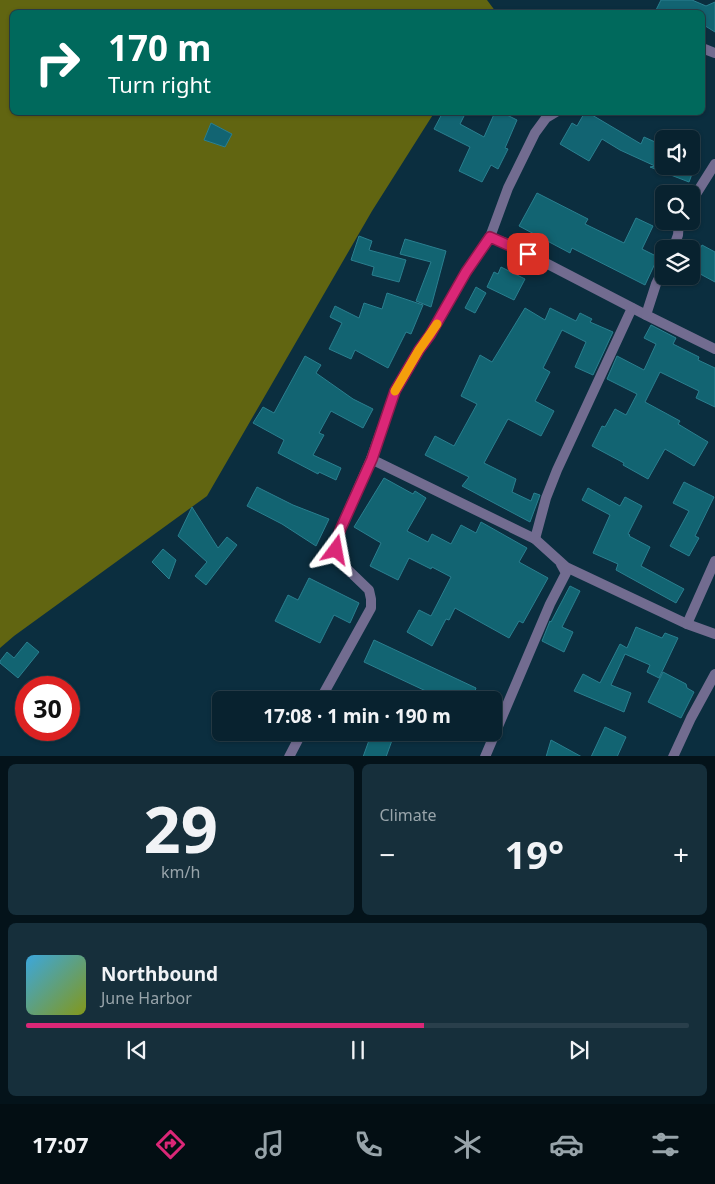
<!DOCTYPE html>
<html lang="en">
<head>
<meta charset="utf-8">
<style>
  body { margin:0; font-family:"Noto Sans",sans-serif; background:#162f3b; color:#f1f3f6; height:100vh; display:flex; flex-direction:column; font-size:19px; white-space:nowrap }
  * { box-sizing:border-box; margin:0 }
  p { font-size:16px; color:#98a4aa }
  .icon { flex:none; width:28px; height:28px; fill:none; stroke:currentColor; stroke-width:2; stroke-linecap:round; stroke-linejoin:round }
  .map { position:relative; height:756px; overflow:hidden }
  .sheet { display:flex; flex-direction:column; gap:8px; padding:8px; background:#04131a; flex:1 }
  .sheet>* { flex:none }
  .guide { position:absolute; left:10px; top:10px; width:695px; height:105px; border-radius:8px; box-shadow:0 1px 4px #0004,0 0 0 1px #293f4b; background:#00695c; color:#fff; overflow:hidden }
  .tools { position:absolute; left:655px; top:130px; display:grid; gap:10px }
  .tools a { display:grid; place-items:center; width:45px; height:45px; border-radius:8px; background:#08222f; box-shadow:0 1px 4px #0004,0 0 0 1px #293f4b; font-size:25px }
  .speed { position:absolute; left:15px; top:676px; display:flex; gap:10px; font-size:25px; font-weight:700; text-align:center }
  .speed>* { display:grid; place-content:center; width:65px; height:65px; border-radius:50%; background:#08222f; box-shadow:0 1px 4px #0004,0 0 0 1px #293f4b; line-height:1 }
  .speed .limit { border:8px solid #d22; background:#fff; color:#111 }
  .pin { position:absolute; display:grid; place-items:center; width:42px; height:42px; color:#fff; margin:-21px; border-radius:10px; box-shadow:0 2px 8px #0006 }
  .me { position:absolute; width:55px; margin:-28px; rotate:13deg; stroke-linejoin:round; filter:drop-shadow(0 0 4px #0008) }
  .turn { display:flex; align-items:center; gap:18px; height:105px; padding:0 15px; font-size:22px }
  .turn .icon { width:65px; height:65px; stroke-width:2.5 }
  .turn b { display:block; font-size:35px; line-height:42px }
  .big { font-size:38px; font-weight:700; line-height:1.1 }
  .sheet .card { flex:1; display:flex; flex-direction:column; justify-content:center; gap:8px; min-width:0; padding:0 18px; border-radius:8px; background:#162f3b }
  .sheet .dial { align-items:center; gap:0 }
  .dial b { font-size:65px; line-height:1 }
  .song { display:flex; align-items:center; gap:15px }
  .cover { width:60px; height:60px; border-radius:8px; background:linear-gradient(135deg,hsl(200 70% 55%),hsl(70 70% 35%)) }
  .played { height:5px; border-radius:2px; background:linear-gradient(90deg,#db2777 60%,#293f4b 60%) }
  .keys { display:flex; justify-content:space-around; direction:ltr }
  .heat { display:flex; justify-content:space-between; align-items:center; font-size:28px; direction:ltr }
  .sheet .tiles { flex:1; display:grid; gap:8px; grid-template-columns:1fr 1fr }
  .card:last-child { grid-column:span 2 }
  .trip { position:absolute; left:212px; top:691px; width:290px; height:50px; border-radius:8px; background:#08222f; box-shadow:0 1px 4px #0004,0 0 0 1px #293f4b; font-weight:700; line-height:50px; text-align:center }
  .tab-bar { display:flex; height:80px; justify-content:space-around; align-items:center; background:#030e13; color:#98a4aa }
  .tab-bar .icon { width:35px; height:35px }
  .tab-bar .current { color:#db2777 }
  .tab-bar b { font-size:22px; color:#f1f3f6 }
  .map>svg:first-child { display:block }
  .forest { fill:#616511 }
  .building { fill:#126472; stroke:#2a7f8f }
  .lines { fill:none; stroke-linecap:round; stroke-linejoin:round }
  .street { stroke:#726c90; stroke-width:10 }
  .route-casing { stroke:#8e194d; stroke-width:12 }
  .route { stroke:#db2777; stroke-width:9 }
  .slow { stroke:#f59e0b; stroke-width:9 }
</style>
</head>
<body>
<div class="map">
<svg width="715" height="757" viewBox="0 0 715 757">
  <rect width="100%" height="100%" fill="#0b2e3f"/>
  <polygon class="forest" points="0,0 487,0 496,12 12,12 12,112 434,113 372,211 207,496 14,636 0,648"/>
  <g class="building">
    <polygon points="661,0 692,0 706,6 715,2 715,32 702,24 702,12 655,12"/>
    <polygon points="443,112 466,112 460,124 484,137 495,112 501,112 517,120 505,148 508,149 498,169 491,165 482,182 459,171 470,147 434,129"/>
    <polygon points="585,112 587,112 641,144 644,137 664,146 664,166 695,166 689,182 650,167 655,166 620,150 602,139 589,161 560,144 572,123 577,126"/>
    <polygon points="211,123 232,134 225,147 204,140"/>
    <polygon points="537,193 588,219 585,224 624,243 636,218 653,226 642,249 658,257 645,285 572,248 570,253 519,226"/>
    <polygon points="359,236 372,241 369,250 406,260 399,282 372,275 374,267 351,260"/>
    <polygon points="405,239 446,251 431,307 416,301 431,262 400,254"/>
    <polygon points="702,245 715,252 715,282 691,269 691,265"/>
    <polygon points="501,267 525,279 514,300 487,287 494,272 498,274"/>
    <polygon points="476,287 486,293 475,313 465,308"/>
    <polygon points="387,293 423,305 411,334 406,332 388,368 355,350 351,359 329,349 342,323 330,317 335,306 359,318 364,303 382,309"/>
    <polygon points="525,308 545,320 550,308 576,321 580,313 592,319 590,322 613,332 593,375 575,367 586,342 562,330 543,368 550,372 535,401 554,411 541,436 508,419 484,463 516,479 512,492 531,501 534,493 540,495 530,522 462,486 469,477 425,455 435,436 454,446 477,404 461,396 480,355 492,362"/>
    <polygon points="651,325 676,338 673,344 699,357 698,360 715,368 715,407 696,398 699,391 660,372 645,402 680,421 678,424 708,442 694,466 665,449 648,479 623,465 624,463 592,446 602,426 605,427 615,409 626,415 637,394 607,379 617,356 644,370 656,344 644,338"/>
    <polygon points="305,356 321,365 316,373 353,399 373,409 363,428 331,411 319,433 324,435 313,455 341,468 336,480 319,472 318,474 278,453 284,440 253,423 263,407 274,413"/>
    <polygon points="384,478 413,494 415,491 426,498 407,531 428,542 432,534 451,544 461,525 476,533 481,522 527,548 519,562 548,578 523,623 519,621 509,638 455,608 449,620 446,619 432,646 407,632 419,610 431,616 451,577 432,567 431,569 409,558 398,580 370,566 381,543 354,527"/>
    <polygon points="684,482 714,497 695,536 699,538 689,556 670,546 689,511 673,503"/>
    <polygon points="257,487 293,505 329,519 316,546 282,524 247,506"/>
    <polygon points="588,488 620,506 625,497 642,506 628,534 630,535 629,536 650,547 641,566 684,589 676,603 616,570 618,564 593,553 610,515 582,500"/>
    <polygon points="192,507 218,548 227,537 237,545 206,585 195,576 207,562 178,536"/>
    <polygon points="163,549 176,560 169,579 152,562"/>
    <polygon points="309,578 359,603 350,623 334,615 320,643 275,621 288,595 298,600"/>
    <polygon points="570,586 580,591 562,627 573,632 564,652 542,641 550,621 551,622"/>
    <polygon points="636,627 662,638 665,633 678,638 659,678 647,672 650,665 625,654 611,685 631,693 624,712 574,691 583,674 600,683 620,644 627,648"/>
    <polygon points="374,640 476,688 472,700 437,700 426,696 428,692 364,662"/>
    <polygon points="27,642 39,652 18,678 0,663 0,661 7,652 14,658"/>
    <polygon points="663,672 686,684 687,688 694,692 681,718 648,702"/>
    <polygon points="605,727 626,737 617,757 591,757"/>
    <polygon points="372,732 395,732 386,757 363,757"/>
    <polygon points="551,740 582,757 546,757"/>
  </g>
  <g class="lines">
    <g class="street">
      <polyline points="702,48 715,53"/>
      <polyline points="691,202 715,164"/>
      <polyline points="490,237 511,245 646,315 715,349"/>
      <polyline points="673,249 678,235 679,221"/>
      <polyline points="646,315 656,284 664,268"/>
      <polyline points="371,459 535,539 566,567 687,624 715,634"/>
      <polyline points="535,539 546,498 557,470 632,308"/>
      <polyline points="687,624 715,561"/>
      <polyline points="320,700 371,608 371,599 369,590 344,566 336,550 336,542 341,527 371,459 395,391 419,350 430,335 466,272 490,237 508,188 535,133 546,118 556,112"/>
      <polyline points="289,757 302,732"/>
      <polyline points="485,757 550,604 566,573 561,564"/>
      <polyline points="673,757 691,718 715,674"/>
    </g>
  </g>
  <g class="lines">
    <defs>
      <polyline id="route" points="336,550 336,542 341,528 372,459 395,391 419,350 430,335 466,272 490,237 528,254"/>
    </defs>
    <use href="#route" class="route-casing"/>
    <use href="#route" class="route"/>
    <polyline class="slow" points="395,391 419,350 437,324"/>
  </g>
</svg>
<div class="tools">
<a><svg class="icon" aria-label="sound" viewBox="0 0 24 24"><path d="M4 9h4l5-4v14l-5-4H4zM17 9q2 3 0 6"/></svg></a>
<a><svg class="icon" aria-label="search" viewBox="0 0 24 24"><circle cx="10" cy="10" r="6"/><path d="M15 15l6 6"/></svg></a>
<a><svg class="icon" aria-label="layers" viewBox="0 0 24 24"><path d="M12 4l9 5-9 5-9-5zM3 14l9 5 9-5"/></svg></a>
</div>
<div class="speed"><div class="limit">30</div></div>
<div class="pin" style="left:528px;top:254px;background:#d93025"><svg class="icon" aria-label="arrive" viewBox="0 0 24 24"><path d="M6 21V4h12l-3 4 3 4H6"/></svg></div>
<svg class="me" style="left:336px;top:550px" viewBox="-20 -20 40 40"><path d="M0-17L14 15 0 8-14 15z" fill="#db2777" stroke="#fff" stroke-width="4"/></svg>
<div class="trip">17:08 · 1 min · 190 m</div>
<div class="guide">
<div class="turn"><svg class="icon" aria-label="right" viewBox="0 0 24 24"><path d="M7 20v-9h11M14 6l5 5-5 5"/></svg><div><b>170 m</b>Turn right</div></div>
</div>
</div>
<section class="sheet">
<div class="tiles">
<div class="card dial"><b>29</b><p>km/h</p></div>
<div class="card"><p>Climate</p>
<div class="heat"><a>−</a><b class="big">19°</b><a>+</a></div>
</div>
<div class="card">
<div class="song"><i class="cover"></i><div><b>Northbound</b><p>June Harbor</p></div></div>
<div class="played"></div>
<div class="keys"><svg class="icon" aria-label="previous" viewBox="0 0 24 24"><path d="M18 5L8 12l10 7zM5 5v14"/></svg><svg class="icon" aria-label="pause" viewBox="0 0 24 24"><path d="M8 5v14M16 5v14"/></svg><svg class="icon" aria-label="next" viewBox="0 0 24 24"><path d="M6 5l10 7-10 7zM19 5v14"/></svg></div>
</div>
</div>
</section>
<nav class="tab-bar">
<b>17:07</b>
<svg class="icon current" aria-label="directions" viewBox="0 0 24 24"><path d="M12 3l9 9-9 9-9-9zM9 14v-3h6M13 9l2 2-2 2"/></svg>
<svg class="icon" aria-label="music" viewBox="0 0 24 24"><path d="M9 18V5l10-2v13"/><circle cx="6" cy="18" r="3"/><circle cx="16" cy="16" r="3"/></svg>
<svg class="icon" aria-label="phone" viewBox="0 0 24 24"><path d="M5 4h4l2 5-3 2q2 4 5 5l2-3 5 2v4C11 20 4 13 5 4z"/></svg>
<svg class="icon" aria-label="climate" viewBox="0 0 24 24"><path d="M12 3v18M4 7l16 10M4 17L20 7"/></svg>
<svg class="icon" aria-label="car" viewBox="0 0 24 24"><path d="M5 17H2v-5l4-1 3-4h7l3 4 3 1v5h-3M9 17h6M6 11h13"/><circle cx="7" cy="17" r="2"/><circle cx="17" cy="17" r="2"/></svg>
<svg class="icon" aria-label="filters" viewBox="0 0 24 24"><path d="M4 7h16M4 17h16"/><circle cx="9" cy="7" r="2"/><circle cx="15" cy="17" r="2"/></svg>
</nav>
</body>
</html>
